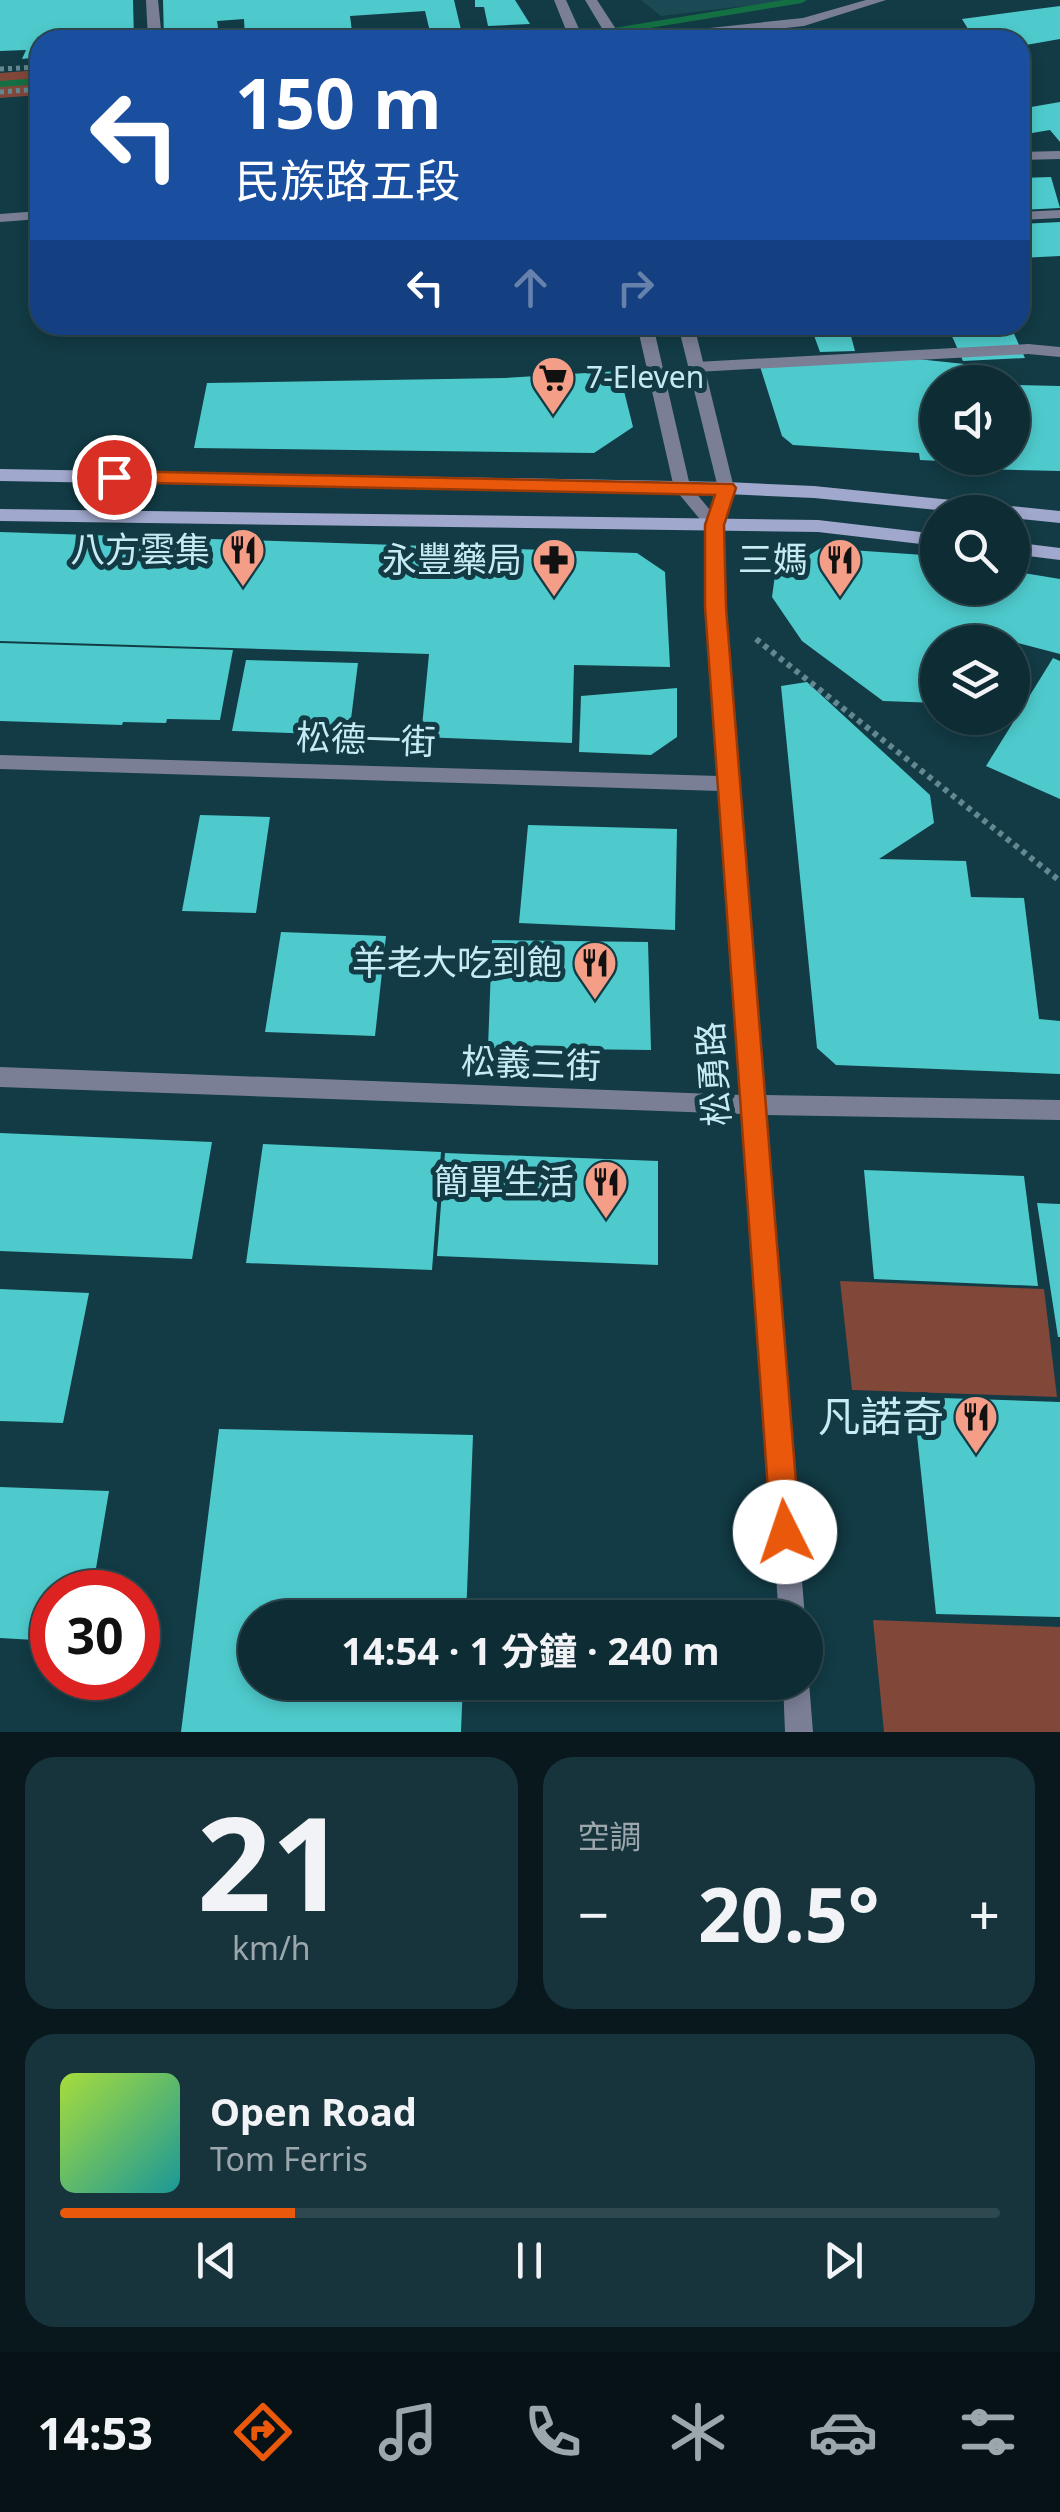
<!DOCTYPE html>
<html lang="zh-TW">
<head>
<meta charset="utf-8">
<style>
  body { margin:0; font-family:"Noto Sans","Noto Sans TC",sans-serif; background:#17343c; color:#f1f3f6; height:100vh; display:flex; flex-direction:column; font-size:38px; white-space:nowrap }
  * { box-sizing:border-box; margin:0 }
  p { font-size:32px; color:#9ba7ac }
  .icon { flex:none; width:55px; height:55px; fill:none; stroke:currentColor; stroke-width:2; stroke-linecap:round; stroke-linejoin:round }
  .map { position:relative; height:1732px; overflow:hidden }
  .drawer { display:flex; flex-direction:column; gap:25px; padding:25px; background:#08181d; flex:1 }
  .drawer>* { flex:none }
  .banner { position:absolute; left:30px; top:30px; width:1000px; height:305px; border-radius:30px; box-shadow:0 5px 15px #0003,0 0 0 2px #2e484f; background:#1a4fa0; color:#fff; overflow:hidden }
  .fabs { position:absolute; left:920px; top:365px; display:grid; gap:20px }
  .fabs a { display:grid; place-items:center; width:110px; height:110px; border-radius:50%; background:#0e2c34; box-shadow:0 5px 15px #0003,0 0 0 2px #2e484f; font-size:50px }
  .speed { position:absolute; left:30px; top:1570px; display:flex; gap:20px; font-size:50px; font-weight:700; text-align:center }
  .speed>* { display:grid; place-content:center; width:130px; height:130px; border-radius:50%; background:#0e2c34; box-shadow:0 5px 15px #0003,0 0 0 2px #2e484f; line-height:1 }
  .speed .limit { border:15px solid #d22; background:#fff; color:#111 }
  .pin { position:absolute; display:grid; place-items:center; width:85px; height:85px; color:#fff; margin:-42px; border:5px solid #fff; border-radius:50%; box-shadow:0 2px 10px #0007 }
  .me { position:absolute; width:110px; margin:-55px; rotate:356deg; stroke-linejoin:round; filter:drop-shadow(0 0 8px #0008) }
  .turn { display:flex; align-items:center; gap:35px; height:210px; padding:0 40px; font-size:45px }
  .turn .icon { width:130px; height:130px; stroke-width:2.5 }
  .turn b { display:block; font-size:70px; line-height:85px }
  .lanes { display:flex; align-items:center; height:95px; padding:0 40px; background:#0003; justify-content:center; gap:50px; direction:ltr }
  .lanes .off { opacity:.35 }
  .big { font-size:75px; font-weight:700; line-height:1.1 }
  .drawer .card { flex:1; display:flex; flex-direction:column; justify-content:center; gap:15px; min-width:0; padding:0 35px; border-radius:30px; background:#17343c }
  .drawer .dial { align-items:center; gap:0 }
  .dial b { font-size:130px; line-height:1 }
  .song { display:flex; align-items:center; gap:30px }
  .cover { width:120px; height:120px; border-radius:15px; background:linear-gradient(135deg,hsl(80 70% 55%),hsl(180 70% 35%)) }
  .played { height:10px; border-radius:5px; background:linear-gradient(90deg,#ea580c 25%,#2e484f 25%) }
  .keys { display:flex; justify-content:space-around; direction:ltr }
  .heat { display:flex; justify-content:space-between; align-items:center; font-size:55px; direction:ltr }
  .drawer .tiles { flex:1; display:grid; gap:25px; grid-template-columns:1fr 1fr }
  .card:last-child { grid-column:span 2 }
  .trip { position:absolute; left:238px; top:1600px; width:585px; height:100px; border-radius:50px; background:#0e2c34; box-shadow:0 5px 15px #0003,0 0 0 2px #2e484f; font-weight:700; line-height:100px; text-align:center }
  .dock { display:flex; height:160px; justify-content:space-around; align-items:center; background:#061215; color:#9ba7ac }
  .dock .icon { width:70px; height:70px }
  .dock .selected { color:#ea580c }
  .dock b { font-size:45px; color:#f1f3f6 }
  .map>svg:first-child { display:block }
  .built { fill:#1b4954 }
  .green { fill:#814738 }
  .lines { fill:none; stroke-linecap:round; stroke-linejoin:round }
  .stream { fill:#147043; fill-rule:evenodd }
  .building { fill:#4ecacc }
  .path-far1 { stroke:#628892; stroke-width:5; stroke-dasharray:4 4; stroke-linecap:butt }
  .path { stroke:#628892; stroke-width:6; stroke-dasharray:5 5; stroke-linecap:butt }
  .service { fill:#7a7f96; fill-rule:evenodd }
  .minor { fill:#7a7f96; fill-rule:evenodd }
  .tertiary { fill:#7a7f96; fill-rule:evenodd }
  .secondary { fill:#a1a8cd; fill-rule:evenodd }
  .route { fill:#ea580c; stroke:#983908; stroke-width:2.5 }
  .labels { text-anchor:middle; stroke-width:10; stroke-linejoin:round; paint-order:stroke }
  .far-poi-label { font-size:30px; fill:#c7ebf5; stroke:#123b45; text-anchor:start }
  .poi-label { font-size:35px; fill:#c7ebf5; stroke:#123b45; text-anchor:end }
  .street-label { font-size:35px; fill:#c7ebf5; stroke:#123b45 }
  .near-poi-label { font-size:42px; fill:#c7ebf5; stroke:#123b45; text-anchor:end }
</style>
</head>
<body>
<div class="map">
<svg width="1060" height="1732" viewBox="0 0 1060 1732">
  <rect width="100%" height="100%" fill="#123b45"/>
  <polygon class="built" points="641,0 795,0 661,16"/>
  <g class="green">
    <polygon points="40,70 40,95 0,98 0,73"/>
    <polygon points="840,1281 1044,1289 1057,1397 852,1390"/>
    <polygon points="873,1620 1060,1627 1060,1732 884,1732"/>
  </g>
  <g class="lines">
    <g class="stream">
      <polygon points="784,0 807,0 802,3 577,40 554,40 559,37"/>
      <polygon points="40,78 40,84 0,87 0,81"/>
    </g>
  </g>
  <g class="building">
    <polygon points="0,0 133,0 134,40 40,40 40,57 22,59 26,50 0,51"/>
    <polygon points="163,0 454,0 462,34 431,36 425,11 350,16 353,39 245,40 244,19 217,21 219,35 164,40"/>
    <polygon points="475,0 515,0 530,24 488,26 484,7 475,7"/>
    <polygon points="1060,6 1060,39 1020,46 1020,40 911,40 968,29 962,19"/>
    <polygon points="1020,97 1031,107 1060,102 1060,142 1050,130 1020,135"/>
    <polygon points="1051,177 1060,208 1020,210 1020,178"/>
    <polygon points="1060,222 1060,256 1020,258 1020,224"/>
    <polygon points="314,325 448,325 448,328 315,337"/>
    <polygon points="739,325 848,325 855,351 820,352 812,330 741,334"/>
    <polygon points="863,325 935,325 935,328 867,335"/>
    <polygon points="947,325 1010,325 1025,358 963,361"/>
    <polygon points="917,359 974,365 975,382 938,382 938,458 1012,458 1012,385 1060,386 1060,471 979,469 979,463 920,460 919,453 793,445 782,436 758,360"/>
    <polygon points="619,371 633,427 594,453 194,448 207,383 504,378"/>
    <polygon points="0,532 637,553 665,572 670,667 574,665 572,743 421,737 429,654 0,641"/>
    <polygon points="821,548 924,555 923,560 938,562 938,588 1012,588 1012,571 1060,579 1060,654 1014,642 938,642 938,703 883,701 802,641 772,597 775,575"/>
    <polygon points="0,643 233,650 220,720 167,719 166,723 123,722 122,725 0,721"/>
    <polygon points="1053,658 1060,661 1060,799 986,766"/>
    <polygon points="246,660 358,663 349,735 232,731"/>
    <polygon points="807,682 930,795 934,823 879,859 966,861 971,897 1024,898 1039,1019 1060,1021 1060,1074 836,1065 817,1048 781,686"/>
    <polygon points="677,688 677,737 651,755 579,752 581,696"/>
    <polygon points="200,815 270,817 256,913 182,911"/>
    <polygon points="528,825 677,829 675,930 519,923"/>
    <polygon points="281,932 386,936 375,1036 265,1032"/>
    <polygon points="492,940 648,942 651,1050 488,1048"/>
    <polygon points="0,1133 212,1142 192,1259 0,1251"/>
    <polygon points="263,1144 441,1152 432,1270 246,1263"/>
    <polygon points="445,1153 658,1161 658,1265 437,1256"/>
    <polygon points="864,1170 1024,1176 1038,1286 874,1279"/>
    <polygon points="1037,1203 1060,1204 1060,1337 1058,1337"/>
    <polygon points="0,1289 89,1293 63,1423 0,1421"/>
    <polygon points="913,1397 1060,1402 1060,1617 936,1614"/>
    <polygon points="219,1429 473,1435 466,1618 255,1618 255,1682 463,1682 461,1732 181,1732"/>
    <polygon points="0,1487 109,1491 92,1592 52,1592 52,1641 0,1638"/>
  </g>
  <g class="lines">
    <g class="path-far1">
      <polyline points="443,40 537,34"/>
      <polyline points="0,69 40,67"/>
      <polyline points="0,92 40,89"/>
    </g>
    <polyline class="path" points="756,639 1060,881"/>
    <g class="service">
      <polygon points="146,0 158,0 162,40 148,40"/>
      <polygon points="1060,151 1060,159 1020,160 1020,152"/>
      <polygon points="1060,210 1060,218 1020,220 1020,212"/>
      <polygon points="40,211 40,219 0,222 0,214"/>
      <polygon points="1028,344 1060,347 1060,357 1028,354 696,372 688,367 696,362"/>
    </g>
    <g class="minor">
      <polygon points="866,0 886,0 804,26 671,40 627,40 634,36 803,18"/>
      <polygon points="714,519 723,525 725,607 764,1095 1060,1100 1060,1120 765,1115 805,1618 779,1618 743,1114 0,1087 0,1067 742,1095 720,791 0,769 0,755 719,776 707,607 705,525"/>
      <polygon points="805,1672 809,1682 813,1732 785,1732 783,1682 805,1682"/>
    </g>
    <g class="tertiary">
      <polygon points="554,0 566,0 584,40 570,40"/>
      <polygon points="585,0 597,0 623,40 609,40"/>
      <polygon points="637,325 653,325 690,486 710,510 718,488 678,325 694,325 734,488 720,529 708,529 674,488"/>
    </g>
    <g class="secondary">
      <polygon points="0,469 726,482 814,486 1060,511 1060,523 1012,518 1012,512 958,512 814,498 726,494 0,481"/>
      <polygon points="0,509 818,520 938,534 938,546 818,532 0,521"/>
      <polygon points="1012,542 1060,548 1060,560 1012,554"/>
    </g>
  </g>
  <polygon class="route" points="114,471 733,484 736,488 724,525 726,607 800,1532 796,1543 785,1547 775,1543 771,1532 705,607 705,525 715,495 107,482 107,472"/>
  <defs>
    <symbol id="supermarket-pin" viewBox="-11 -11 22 30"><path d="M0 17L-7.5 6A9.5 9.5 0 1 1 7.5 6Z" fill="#f49e87" stroke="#123b45"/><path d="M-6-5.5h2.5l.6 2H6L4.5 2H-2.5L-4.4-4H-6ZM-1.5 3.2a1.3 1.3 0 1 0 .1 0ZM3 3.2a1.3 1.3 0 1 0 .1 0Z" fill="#111"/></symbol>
    <symbol id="restaurant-pin" viewBox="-11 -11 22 30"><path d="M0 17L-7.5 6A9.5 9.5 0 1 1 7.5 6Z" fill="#f49e87" stroke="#123b45"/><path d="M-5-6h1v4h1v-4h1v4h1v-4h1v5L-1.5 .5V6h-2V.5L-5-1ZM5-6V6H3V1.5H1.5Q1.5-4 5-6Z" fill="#111"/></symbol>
    <symbol id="pharmacy-pin" viewBox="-11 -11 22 30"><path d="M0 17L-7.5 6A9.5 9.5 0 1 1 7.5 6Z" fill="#f49e87" stroke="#123b45"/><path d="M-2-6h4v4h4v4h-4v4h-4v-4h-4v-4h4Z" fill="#111"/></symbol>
  </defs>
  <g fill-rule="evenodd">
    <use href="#supermarket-pin" x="528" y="353" width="50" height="68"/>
    <use href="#restaurant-pin" x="218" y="525" width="50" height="68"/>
    <use href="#pharmacy-pin" x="529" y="535" width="50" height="68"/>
    <use href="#restaurant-pin" x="815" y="535" width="50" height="68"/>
    <use href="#restaurant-pin" x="570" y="938" width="50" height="68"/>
    <use href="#restaurant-pin" x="581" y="1157" width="50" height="68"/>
    <use href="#restaurant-pin" x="951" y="1392" width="50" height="68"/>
  </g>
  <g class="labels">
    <g class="far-poi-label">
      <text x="586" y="388">7-Eleven</text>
    </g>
    <g class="poi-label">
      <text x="210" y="562">八方雲集</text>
      <text x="522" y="572">永豐藥局</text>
      <text x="808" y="572">三媽</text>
      <text x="562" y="975">羊老大吃到飽</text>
      <text x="574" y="1194">簡單生活</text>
    </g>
    <g class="street-label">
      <text transform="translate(366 740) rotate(2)" y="12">松德一街</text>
      <text transform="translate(531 1064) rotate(2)" y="12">松義三街</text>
      <text transform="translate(714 1074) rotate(-94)" y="12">松勇路</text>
    </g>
    <g class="near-poi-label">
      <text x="944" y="1432">凡諾奇</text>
    </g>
  </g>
</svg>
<div class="fabs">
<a><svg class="icon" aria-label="sound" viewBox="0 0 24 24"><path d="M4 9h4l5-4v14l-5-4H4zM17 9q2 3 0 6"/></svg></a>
<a><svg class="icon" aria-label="search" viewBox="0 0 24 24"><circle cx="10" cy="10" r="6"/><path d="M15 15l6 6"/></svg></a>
<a><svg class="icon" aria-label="layers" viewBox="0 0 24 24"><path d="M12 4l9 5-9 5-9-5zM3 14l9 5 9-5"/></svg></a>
</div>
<div class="speed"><div class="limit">30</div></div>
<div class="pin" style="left:114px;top:477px;background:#d93025"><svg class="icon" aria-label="arrive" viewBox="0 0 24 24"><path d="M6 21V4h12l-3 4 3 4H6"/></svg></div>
<svg class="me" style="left:785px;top:1532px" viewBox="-20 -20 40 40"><circle r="19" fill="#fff"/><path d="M0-13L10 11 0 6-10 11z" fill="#ea580c"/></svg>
<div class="trip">14:54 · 1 分鐘 · 240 m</div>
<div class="banner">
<div class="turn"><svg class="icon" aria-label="left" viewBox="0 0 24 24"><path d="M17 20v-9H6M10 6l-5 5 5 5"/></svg><div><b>150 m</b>民族路五段</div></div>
<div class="lanes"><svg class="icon" aria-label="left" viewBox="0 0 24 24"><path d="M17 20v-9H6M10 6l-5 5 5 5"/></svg><svg class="icon off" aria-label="ahead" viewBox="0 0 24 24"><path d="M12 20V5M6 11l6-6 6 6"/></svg><svg class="icon off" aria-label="right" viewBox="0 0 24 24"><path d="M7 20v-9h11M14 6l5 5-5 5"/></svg></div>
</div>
</div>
<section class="drawer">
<div class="tiles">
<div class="card dial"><b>21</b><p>km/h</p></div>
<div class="card"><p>空調</p>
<div class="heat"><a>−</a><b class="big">20.5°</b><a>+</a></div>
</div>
<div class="card">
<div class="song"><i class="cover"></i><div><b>Open Road</b><p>Tom Ferris</p></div></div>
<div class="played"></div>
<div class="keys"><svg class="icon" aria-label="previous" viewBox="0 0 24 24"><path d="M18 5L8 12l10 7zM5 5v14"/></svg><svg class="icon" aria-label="pause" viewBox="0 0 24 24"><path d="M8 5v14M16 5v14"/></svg><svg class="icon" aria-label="next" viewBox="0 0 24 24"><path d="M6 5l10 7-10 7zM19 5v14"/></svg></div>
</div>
</div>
</section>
<nav class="dock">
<b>14:53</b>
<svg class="icon selected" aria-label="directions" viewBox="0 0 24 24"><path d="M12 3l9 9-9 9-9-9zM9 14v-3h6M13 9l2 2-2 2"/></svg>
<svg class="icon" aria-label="music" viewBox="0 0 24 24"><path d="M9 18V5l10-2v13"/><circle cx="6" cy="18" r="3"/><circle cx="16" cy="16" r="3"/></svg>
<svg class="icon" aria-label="phone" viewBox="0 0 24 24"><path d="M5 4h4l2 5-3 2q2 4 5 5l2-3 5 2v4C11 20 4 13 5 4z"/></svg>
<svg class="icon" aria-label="climate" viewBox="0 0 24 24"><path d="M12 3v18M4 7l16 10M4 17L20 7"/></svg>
<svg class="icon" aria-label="car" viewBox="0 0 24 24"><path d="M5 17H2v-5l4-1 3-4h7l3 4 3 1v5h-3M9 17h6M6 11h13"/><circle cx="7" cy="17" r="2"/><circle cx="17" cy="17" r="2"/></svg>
<svg class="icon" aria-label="filters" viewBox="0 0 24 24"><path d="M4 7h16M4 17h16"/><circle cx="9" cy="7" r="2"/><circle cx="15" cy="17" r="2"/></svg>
</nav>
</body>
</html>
